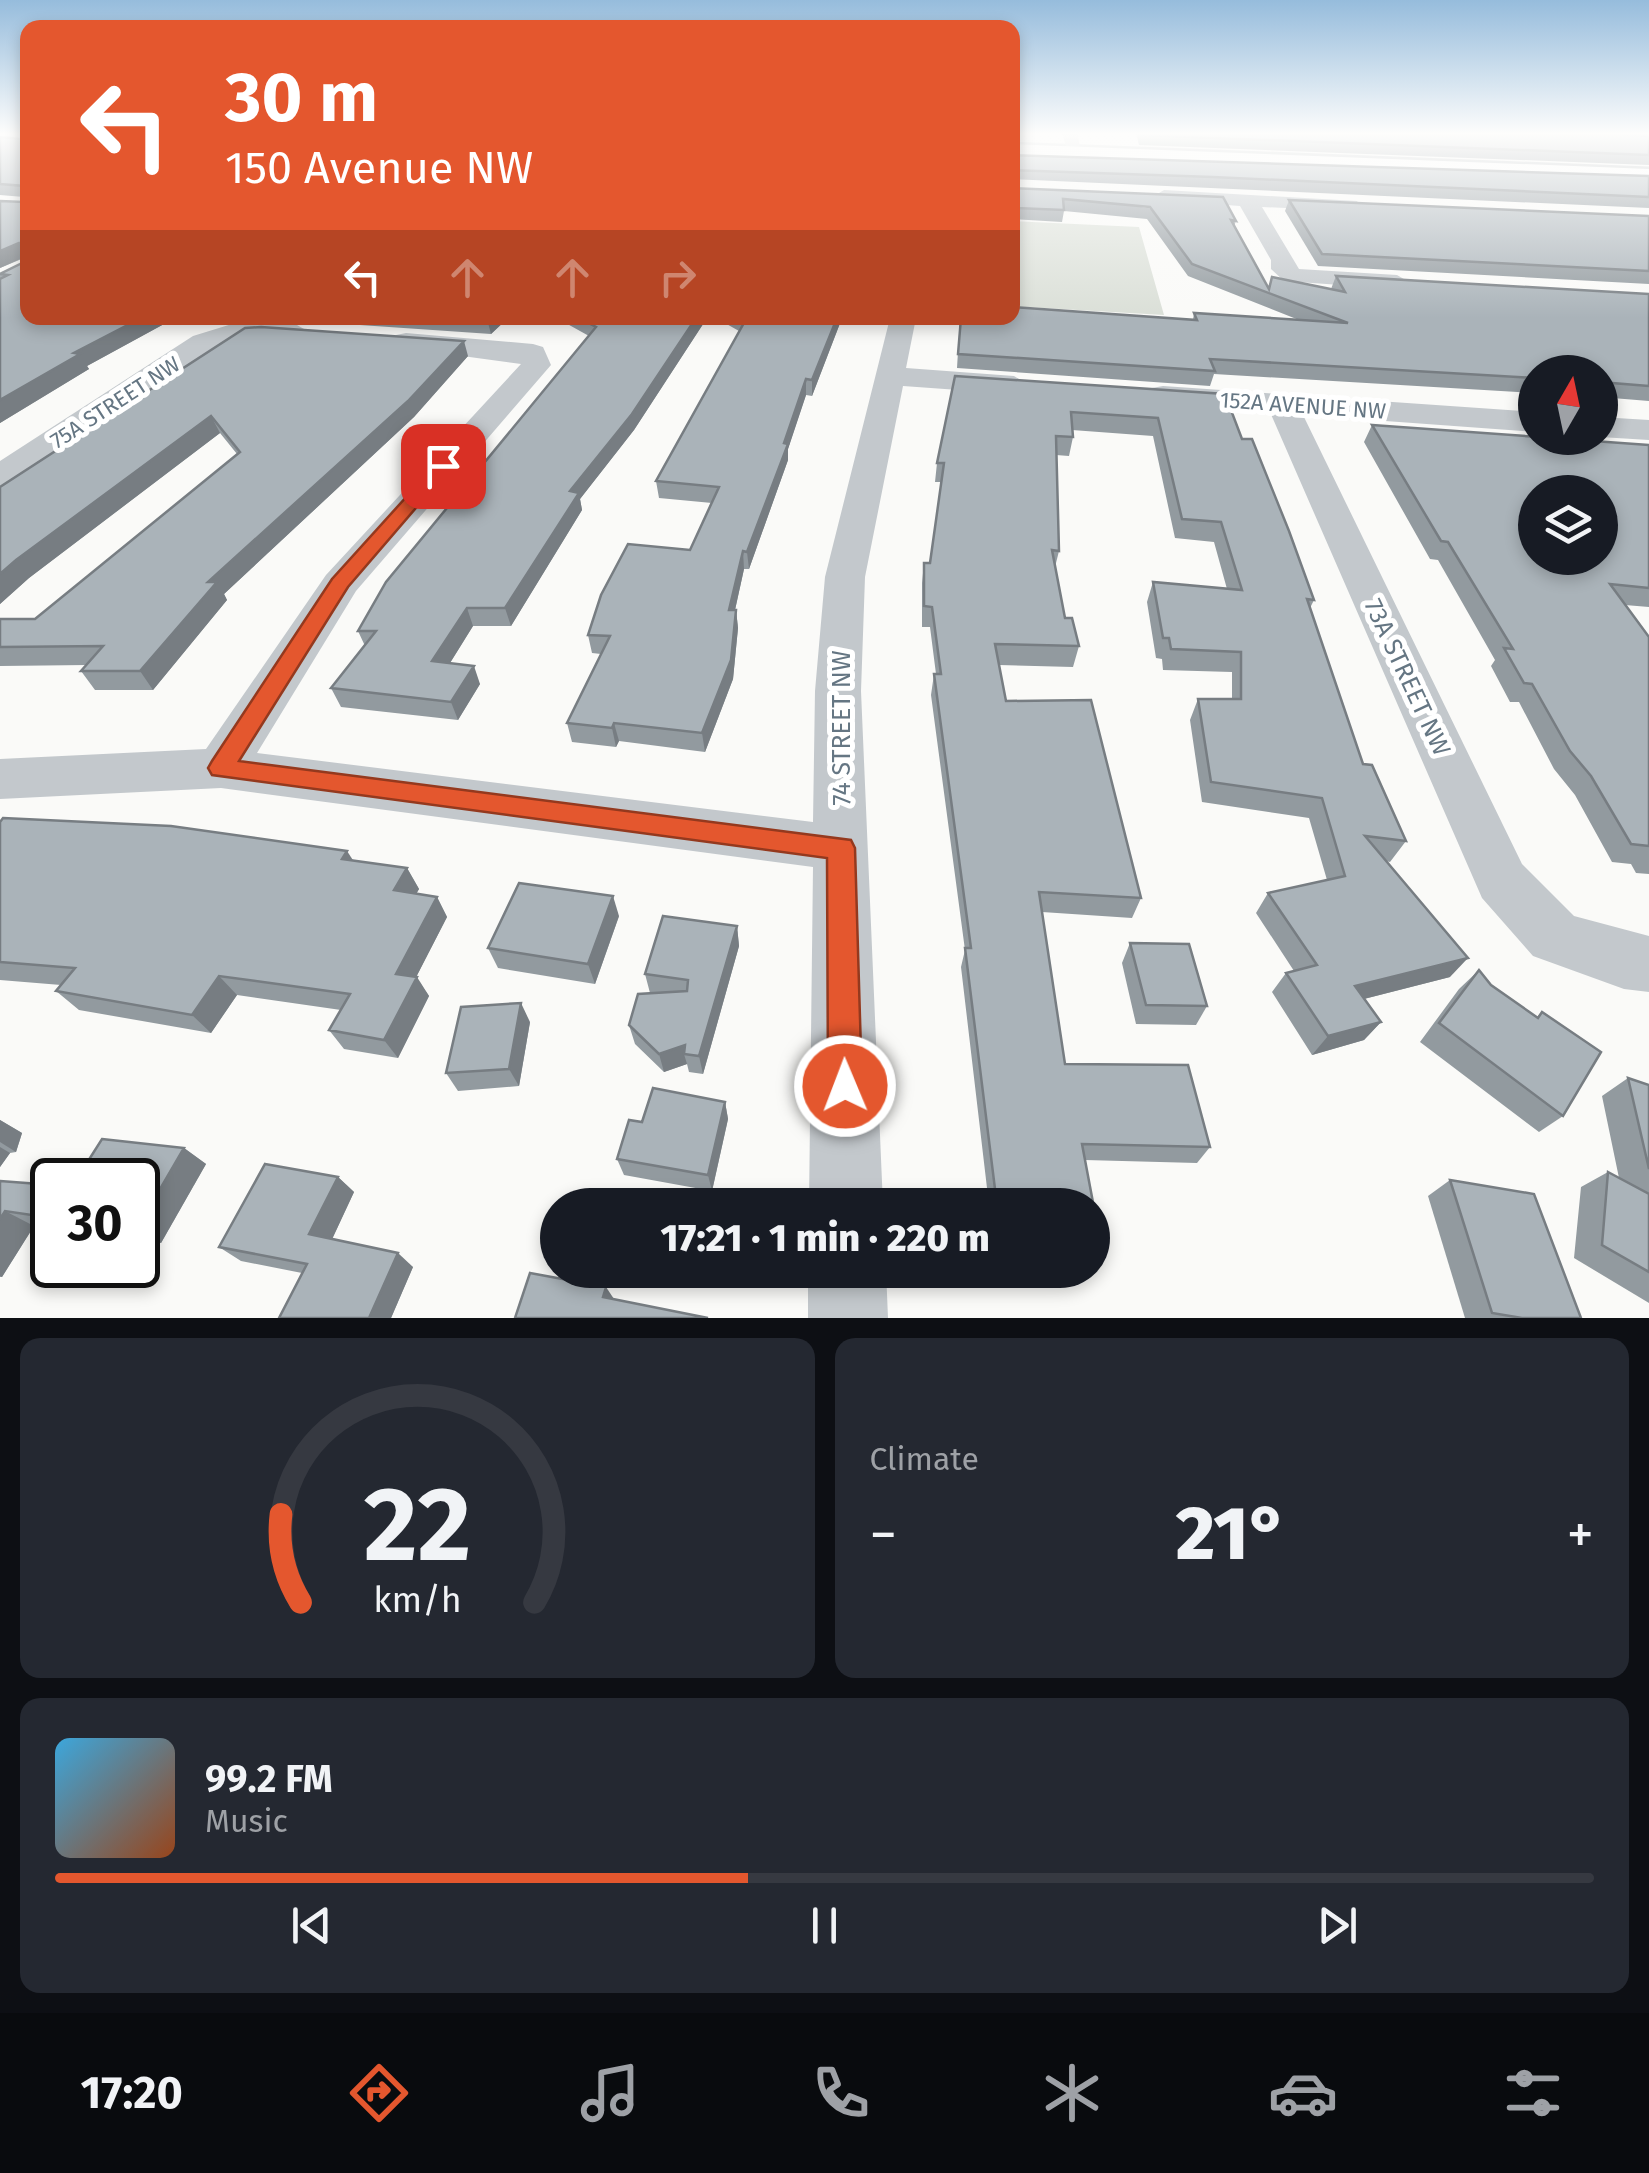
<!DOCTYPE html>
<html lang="en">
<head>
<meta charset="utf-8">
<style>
  body { margin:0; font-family:"Fira Sans",sans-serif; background:#242831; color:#f1f3f6; height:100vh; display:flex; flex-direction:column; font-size:38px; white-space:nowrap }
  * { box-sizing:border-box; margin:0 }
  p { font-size:32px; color:#9ea1a6 }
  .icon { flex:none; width:55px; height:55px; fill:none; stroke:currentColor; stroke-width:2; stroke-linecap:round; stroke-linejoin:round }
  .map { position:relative; height:1318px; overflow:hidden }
  .details { display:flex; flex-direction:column; gap:20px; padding:20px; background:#0d0f14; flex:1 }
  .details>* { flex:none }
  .guide { position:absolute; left:20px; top:20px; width:1000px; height:305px; border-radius:20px; box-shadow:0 5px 15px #0003; background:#e4572e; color:#fff; overflow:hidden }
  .needle { width:65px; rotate:9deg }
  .tools { position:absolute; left:1518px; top:355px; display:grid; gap:20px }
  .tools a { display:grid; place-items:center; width:100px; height:100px; border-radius:50%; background:#171b24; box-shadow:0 5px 15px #0003; font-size:50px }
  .speed { position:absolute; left:30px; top:1158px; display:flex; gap:20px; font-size:50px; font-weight:700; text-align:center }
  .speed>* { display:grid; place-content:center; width:130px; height:130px; border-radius:50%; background:#171b24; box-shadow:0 5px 15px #0003; line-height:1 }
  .speed .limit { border:5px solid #111; border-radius:15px; background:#fff; color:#111 }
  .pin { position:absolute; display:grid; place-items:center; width:85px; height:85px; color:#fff; margin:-42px; border-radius:20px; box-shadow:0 5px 15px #0006 }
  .me { position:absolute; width:110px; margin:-55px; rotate:359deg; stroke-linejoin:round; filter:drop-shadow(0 0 8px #0008) }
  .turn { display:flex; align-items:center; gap:35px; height:210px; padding:0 40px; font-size:45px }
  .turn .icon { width:130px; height:130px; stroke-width:2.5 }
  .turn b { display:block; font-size:70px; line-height:85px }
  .lanes { display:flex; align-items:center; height:95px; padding:0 40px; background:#0003; justify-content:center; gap:50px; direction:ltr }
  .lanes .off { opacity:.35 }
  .big { font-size:75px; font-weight:800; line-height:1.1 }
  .details .widget { flex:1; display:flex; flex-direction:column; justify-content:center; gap:15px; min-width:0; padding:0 35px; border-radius:20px; background:#242831 }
  .details .dial { align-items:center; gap:0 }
  .dial svg { height:260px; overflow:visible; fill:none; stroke:#363941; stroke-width:7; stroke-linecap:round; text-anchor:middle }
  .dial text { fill:#f1f3f6; stroke:none }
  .song { display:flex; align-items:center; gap:30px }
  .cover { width:120px; height:120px; border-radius:15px; background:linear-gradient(135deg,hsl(200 70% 55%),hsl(20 70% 35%)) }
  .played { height:10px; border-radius:5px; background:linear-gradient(90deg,#e4572e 45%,#363941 45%) }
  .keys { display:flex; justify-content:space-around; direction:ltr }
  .heat { display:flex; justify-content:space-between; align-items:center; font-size:55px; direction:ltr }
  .details .tiles { flex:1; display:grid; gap:20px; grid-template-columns:1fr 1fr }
  .widget:last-child { grid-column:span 2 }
  .trip { position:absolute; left:540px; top:1188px; width:570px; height:100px; border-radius:50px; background:#171b24; box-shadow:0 5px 15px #0003; font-weight:800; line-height:100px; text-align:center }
  .tab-bar { display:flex; height:160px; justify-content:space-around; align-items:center; background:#090b0e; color:#9ea1a6 }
  .tab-bar .icon { width:70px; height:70px }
  .tab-bar .on { color:#e4572e }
  .tab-bar b { font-size:45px; color:#f1f3f6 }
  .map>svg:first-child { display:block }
  .green { fill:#dadfd7 }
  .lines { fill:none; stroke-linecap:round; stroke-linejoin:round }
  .major-casing { stroke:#b5babe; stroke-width:5 }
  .minor { fill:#c3c8cc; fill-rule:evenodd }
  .major { fill:#fff; fill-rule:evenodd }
  .wall { fill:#929a9f }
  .shaded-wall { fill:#777d82 }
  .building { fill:#aab3b9; stroke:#777d82; stroke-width:2.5; fill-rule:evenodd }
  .route { fill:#e4572e; stroke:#94391e; stroke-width:2.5 }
  .labels { text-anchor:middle; stroke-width:10; stroke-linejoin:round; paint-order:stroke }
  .far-street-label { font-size:22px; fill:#657683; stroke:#fff }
  .street-label { font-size:25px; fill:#657683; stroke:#fff }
</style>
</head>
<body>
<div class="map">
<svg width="1649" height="1318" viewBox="0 0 1649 1318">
  <rect width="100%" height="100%" fill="#fafaf8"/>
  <polygon class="green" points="1012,221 1139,227 1164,315 1026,307 1025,314 1013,313"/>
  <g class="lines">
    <defs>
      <polygon id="major" points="1012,144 1649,169 1649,183 1012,157"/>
    </defs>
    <use href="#major" class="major-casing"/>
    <g class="minor">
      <polygon points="1062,133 1078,133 1081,157 1069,157"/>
      <polygon points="1164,190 1357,201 1360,205 1350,211 1262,207 1299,269 1397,275 1409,282 1397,289 1284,281 1271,269 1271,260 1240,206 1157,200 1154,196"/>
      <polygon points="890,318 916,318 906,368 1014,376 1029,385 1014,394 903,386 865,577 861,691 883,1205 809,1205 813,867 221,788 0,799 0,759 206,749 326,575 521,364 396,347 392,341 396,335 406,333 533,344 543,347 551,365 356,591 257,753 813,822 815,691 825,577"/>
      <path d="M232 324 297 325 311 333C299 346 238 339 213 348L12 484 0 488V461L193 336Z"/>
      <polygon points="1163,386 1535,412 1535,432 1303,415 1522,864 1574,916 1649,936 1649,992 1624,989 1533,956 1482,898 1270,412 1152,402 1148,395 1152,388"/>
      <polygon points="1600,417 1649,420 1649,440 1600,437"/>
      <polygon points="808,1270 886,1270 888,1318 808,1318"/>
    </g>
    <use href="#major" class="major"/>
  </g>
  <g class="wall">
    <polygon points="13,133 28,133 28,318 175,318 87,366 89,369 0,423 0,274 24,262 24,258 0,268 24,202 24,197 0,195 0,137 22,139 23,135"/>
    <polygon points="1136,133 1591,133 1649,136 1649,165 1139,145"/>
    <polygon points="1012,155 1649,176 1649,208 1012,179"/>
    <polygon points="1012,184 1013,188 1236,221 1234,226 1269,289 1331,289 1336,276 1649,294 1649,401 1600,397 1600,372 1535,372 1535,393 1214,374 1210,386 957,368 960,318 1193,320 1194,313 1299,320 1188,276 1147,219 1064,211 1062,222 1013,219"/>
    <polygon points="1289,200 1649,216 1649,284 1318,266 1285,211"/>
    <polygon points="286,318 508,318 491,334 287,320"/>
    <polygon points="526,318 707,318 634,430 580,499 582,510 511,626 473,626 450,663 480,684 458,720 341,707 331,688 365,646 358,631 589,336 562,321"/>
    <polygon points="716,318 842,318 812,396 806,395 788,449 788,460 749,569 744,569 735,610 736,610 738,628 733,679 705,752 619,741 616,747 572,742 567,723 601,654 592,653 588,635 690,550 712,503 659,498 656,481 739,331"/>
    <polygon points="245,328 468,356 414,417 224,594 227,600 153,690 95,690 81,671 87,665 0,666 0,619 35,619 237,454 220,433 29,578 0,604 0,487"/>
    <polygon points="955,376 1226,409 1242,439 1314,600 1310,608 1363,764 1406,841 1390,862 1386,861 1450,977 1364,999 1381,1022 1364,1040 1312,1055 1272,992 1286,973 1294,971 1256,913 1268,893 1327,880 1309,818 1202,802 1190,720 1198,699 1232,699 1232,672 1163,670 1162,659 1156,658 1147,602 1153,582 1227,589 1214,542 1175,538 1153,436 1072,430 1073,437 1069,456 1056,455 1059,551 1055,567 1065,618 1079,646 1073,667 999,665 1006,701 1141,898 1132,918 1042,912 1065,1064 1210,1147 1197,1163 1085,1160 1095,1213 1092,1216 1092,1205 989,1205 961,967 965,950 931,695 934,674 936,674 930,627 922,627 922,583 924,563 930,563 941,482 935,482 937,463"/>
    <polygon points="1372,425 1649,445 1649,607 1625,605 1649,637 1649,874 1636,873 1631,864 1612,862 1575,795 1554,769 1519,702 1510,702 1491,666 1495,660 1438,560 1430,559 1364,442"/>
    <polygon points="0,822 354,861 407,868 419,889 416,894 437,897 447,917 416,977 429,996 398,1058 344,1049 329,1030 341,1010 237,995 211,1033 79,1010 56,991 61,985 0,980"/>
    <polygon points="619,916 595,984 498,968 488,948"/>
    <polygon points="737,926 739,946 703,1074 689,1072 687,1064 664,1072 635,1044 629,1025 650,993 645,974"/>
    <polygon points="1130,943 1207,1006 1196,1025 1136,1024 1122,963"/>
    <polygon points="1479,970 1491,985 1537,1017 1542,1012 1563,1116 1539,1132 1420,1042 1459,989"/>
    <polygon points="530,1022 519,1086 458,1091 446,1073"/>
    <polygon points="1628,1078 1649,1085 1649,1303 1574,1258 1581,1187 1608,1172 1619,1178 1602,1096"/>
    <polygon points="725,1102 728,1119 712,1191 624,1175 617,1159 642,1122"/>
    <polygon points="0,1120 22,1133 16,1152 10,1153 0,1167"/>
    <polygon points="184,1148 206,1164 161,1243 138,1240 138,1180"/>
    <polygon points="338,1177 354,1192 332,1239 413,1267 391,1318 279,1318 302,1273 241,1261 219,1247"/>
    <polygon points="1450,1180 1581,1318 1465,1318 1428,1196"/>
    <polygon points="0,1181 52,1185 52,1228 34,1226 2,1277 0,1277"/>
  </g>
  <g class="shaded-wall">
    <polygon points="19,243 27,256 0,268 0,251"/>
    <polygon points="141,318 175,318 87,366 89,369 0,423 0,400 74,353"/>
    <polygon points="489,318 508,318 491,334 487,319"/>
    <polygon points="696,318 707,318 634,430 580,499 582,510 511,626 505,608 570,491"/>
    <polygon points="837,318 842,318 812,396 812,380"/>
    <polygon points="464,341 468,356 414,417 224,594 227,600 153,690 140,671 208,582"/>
    <polygon points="806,379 806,395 788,449 788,460 749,569 747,552"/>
    <polygon points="211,416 220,433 29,578 0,604 0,574 16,560"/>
    <polygon points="743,551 744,569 731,628 729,610"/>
    <polygon points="467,608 473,626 440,679 432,661"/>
    <polygon points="736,610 738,628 733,679 705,752 702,733"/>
    <polygon points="474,666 480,684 458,720 451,702"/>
    <polygon points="614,723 619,741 616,747 612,728"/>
    <polygon points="347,851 360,871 342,859"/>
    <polygon points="407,868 419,889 406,911 394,890"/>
    <polygon points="613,896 619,916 595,984 588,964"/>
    <polygon points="437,897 447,917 408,993 396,974"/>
    <polygon points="737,926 739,946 703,1074 699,1056"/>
    <polygon points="1468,958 1450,977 1340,1005 1355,986"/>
    <polygon points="219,976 237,995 211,1033 192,1015"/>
    <polygon points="417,977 429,996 398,1058 384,1040"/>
    <polygon points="521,1003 530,1022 519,1086 509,1069"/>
    <polygon points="1381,1022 1364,1040 1312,1055 1328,1036"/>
    <polygon points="685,1045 684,1054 687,1064 664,1072 659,1054"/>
    <polygon points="725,1102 728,1119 712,1191 708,1175"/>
    <polygon points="0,1120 22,1133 16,1152 0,1142"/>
    <polygon points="0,1147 10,1153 0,1167"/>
    <polygon points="184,1148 206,1164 161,1243 138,1230 138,1227"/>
    <polygon points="338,1177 354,1192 328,1248 309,1234"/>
    <polygon points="5,1211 34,1226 2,1277 0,1276 0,1219"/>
    <polygon points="398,1253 413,1267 391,1318 369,1318"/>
    <polygon points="606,1287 614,1299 603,1297"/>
  </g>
  <g class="building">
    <polygon points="24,133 28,133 28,318 141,318 74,353 80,354 0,400 0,279 8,275 0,274 24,262 24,247 19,243 0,251 0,201 24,202 24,186 0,184 0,137 22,139"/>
    <polygon points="1140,133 1591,133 1649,136 1649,155 1141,135"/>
    <polygon points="1012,155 1649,176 1649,197 1213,177 1012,170"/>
    <polygon points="1012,184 1013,188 1223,197 1236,221 1231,220 1269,289 1272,277 1345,292 1336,276 1649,294 1649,386 1600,382 1600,372 1535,372 1535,378 1210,359 1215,371 958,354 961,318 1012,318 1012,307 1197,320 1194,313 1348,323 1192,264 1150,207 1063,199 1064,210 1015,208 1016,201 1012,201"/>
    <polygon points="1289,200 1649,216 1649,271 1322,254"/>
    <polygon points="579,318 696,318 632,414 570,491 579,493 505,608 467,608 432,661 474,666 451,702 331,688 376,631 358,631 386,582 596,327"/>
    <polygon points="740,318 837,318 812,380 806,379 784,443 788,444 747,552 743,551 729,610 736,610 731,660 702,733 614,723 612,728 567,723 610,636 588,635 601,595 628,544 690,550 719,487 656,481 745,321"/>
    <polygon points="261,327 464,341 408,401 208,582 217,582 140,671 81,671 103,646 0,647 0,619 35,619 240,452 211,416 16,560 0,574 0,487 245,328"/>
    <polygon points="955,376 1225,394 1226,409 1231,410 1242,439 1252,439 1289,531 1314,600 1307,599 1363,764 1372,765 1406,841 1365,836 1468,958 1355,986 1381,1022 1328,1036 1286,973 1317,965 1268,893 1345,876 1322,798 1211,782 1198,699 1241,699 1241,652 1171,649 1169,638 1163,638 1153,582 1242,590 1221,522 1182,519 1158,418 1071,412 1073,437 1056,436 1059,551 1052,550 1065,618 1072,618 1079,646 995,644 1006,701 1091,700 1141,898 1039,892 1065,1064 1188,1065 1210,1147 1082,1144 1095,1213 1092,1213 1092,1205 997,1205 965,948 971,948 934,674 941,674 932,607 924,606 924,563 930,563 944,463 937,463"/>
    <path d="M1372 425 1649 445V588L1610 584 1649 637V846L1631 844 1591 776 1570 751 1532 684 1524 683 1504 648 1513 649 1448 542 1441 541ZM1535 492H1600V558H1535Z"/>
    <polygon points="3,818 171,826 347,851 342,859 407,868 394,890 437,897 396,974 417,977 384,1040 329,1030 350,994 219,976 192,1015 56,991 75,968 0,962 0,822"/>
    <polygon points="519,883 613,896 588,964 488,948"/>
    <polygon points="663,916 737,926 699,1056 684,1054 685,1045 659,1054 629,1025 638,994 687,991 688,980 645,974"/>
    <polygon points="1130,943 1189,944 1207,1006 1146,1005"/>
    <polygon points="1479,970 1491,985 1538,1018 1542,1012 1601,1052 1563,1116 1439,1023"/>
    <polygon points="521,1003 509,1069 446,1073 461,1007"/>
    <polygon points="1628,1078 1649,1085 1649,1169"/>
    <polygon points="653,1088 725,1102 708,1175 617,1159 629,1120 642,1122"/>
    <polygon points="102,1139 184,1148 138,1227 138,1180 76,1180"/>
    <polygon points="265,1164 338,1177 309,1234 398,1253 369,1318 279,1318 307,1264 219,1247"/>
    <polygon points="1608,1172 1649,1194 1649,1272 1602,1245"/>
    <polygon points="1450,1180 1534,1194 1581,1318 1522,1318 1492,1313"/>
    <polygon points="0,1181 52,1185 52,1218 5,1211 0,1219"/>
    <polygon points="530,1273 606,1287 603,1297 708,1318 515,1318"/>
  </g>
  <linearGradient id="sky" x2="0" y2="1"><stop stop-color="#96bcdc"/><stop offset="0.42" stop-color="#fdfdfc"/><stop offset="1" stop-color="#fdfdfc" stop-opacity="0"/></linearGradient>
  <rect width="1649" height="318" fill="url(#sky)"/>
  <polygon class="route" points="437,463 452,466 348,587 239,761 851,840 855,848 862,1086 857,1098 845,1103 833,1098 828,1086 827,858 212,775 208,768 212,761 332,579"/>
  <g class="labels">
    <g class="far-street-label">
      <text transform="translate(115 402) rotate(-33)" y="8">75A STREET NW</text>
      <text transform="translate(1303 405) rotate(4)" y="8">152A AVENUE NW</text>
    </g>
    <g class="street-label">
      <text transform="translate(1408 677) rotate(65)" y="9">73A STREET NW</text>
      <text transform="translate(841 728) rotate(-90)" y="9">74 STREET NW</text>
    </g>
  </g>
</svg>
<div class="tools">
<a><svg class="needle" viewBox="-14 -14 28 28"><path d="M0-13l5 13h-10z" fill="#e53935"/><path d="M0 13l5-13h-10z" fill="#9ea1a6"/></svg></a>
<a><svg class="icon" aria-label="layers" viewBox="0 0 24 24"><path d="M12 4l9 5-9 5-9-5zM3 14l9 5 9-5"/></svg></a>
</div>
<div class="speed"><div class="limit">30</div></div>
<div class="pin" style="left:443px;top:466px;background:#d93025"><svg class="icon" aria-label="arrive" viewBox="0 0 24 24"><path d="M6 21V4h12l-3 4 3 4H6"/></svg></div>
<svg class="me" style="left:845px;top:1086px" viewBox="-20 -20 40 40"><circle r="17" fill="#e4572e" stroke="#fff" stroke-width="3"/><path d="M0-11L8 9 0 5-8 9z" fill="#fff"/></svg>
<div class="trip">17:21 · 1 min · 220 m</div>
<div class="guide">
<div class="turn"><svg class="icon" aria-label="left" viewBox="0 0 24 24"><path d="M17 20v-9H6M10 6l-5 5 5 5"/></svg><div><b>30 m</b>150 Avenue NW</div></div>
<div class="lanes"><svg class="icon" aria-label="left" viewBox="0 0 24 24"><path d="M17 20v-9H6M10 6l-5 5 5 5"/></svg><svg class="icon off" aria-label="ahead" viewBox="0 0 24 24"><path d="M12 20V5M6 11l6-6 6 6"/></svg><svg class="icon off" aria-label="ahead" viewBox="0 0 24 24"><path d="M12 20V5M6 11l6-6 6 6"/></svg><svg class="icon off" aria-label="right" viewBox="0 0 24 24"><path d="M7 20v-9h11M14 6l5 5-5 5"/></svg></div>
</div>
</div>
<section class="details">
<div class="tiles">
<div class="widget dial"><svg viewBox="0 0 100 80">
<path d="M14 69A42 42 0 1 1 86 69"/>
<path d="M14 69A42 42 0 0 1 8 42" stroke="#e4572e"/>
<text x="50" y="56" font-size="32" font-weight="700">22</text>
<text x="50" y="72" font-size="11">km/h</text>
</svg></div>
<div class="widget"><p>Climate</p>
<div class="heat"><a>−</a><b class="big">21°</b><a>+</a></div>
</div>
<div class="widget">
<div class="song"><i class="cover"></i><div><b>99.2 FM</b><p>Music</p></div></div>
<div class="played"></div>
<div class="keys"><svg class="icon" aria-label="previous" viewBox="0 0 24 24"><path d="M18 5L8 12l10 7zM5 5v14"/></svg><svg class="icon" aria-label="pause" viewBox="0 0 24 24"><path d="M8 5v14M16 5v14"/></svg><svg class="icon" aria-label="next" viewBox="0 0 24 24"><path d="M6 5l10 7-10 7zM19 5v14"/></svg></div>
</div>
</div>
</section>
<nav class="tab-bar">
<b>17:20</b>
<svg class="icon on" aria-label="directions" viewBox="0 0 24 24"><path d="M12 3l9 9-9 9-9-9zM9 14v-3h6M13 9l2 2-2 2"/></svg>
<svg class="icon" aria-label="music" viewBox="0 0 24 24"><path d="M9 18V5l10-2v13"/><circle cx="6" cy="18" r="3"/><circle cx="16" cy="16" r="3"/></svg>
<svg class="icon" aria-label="phone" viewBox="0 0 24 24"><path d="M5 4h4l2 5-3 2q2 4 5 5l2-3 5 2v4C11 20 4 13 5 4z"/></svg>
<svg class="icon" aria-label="climate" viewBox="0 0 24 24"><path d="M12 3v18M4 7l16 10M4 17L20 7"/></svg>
<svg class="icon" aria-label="car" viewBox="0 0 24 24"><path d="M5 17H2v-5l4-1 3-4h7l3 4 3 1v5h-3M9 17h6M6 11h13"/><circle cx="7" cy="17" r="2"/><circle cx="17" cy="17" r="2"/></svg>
<svg class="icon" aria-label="filters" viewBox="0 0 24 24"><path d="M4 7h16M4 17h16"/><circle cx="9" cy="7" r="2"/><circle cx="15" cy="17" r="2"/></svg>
</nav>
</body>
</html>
